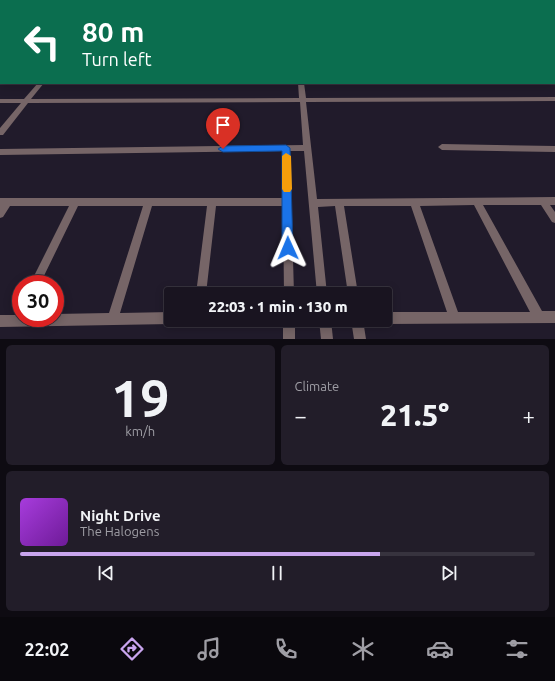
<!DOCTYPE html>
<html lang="en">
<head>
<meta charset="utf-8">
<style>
  body { margin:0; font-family:Ubuntu,sans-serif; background:#221d29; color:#f1f3f6; height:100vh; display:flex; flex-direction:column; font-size:15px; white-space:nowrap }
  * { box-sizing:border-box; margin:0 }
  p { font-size:13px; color:#9f9ea5 }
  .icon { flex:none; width:22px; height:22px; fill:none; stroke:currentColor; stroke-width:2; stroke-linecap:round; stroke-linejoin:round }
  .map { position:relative; height:339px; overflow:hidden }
  .side { display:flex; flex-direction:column; gap:6px; padding:6px; background:#0e0b12; flex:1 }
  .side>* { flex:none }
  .guide { position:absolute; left:0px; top:0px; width:555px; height:84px; box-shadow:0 2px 10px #0003,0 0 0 1px #37333e; background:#0b6e4f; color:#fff; overflow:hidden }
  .speed { position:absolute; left:12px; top:275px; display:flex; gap:8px; font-size:20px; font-weight:700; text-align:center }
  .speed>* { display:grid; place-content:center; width:52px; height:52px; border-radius:50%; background:#191420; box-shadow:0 2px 10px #0003,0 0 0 1px #37333e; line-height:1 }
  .speed .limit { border:6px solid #d22; background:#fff; color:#111 }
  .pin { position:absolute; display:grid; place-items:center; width:34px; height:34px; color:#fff; margin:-41px -17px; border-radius:50% 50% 50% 0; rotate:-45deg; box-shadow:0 0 4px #0007 }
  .pin .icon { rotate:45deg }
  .me { position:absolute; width:44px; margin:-22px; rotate:359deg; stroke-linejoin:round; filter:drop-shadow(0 0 3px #0008) }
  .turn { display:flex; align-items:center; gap:14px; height:84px; padding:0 16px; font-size:18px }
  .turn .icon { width:52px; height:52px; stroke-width:2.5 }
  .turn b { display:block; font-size:28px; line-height:34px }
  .big { font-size:30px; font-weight:800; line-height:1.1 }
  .side .widget { flex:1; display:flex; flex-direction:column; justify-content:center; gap:6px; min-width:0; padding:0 14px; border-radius:6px; background:#221d29 }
  .side .dial { align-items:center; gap:0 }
  .dial b { font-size:52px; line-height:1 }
  .song { display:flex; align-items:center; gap:12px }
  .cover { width:48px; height:48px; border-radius:6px; background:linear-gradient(135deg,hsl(280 70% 55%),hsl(280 70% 35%)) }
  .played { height:4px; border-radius:2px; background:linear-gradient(90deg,#c9a5ee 70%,#37333e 70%) }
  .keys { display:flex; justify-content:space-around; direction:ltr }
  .heat { display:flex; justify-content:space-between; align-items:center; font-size:22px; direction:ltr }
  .side .tiles { flex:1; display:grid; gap:6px; grid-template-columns:1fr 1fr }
  .widget:last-child { grid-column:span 2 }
  .trip { position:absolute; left:164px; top:287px; width:228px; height:40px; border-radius:4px; background:#191420; box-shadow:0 2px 10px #0003,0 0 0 1px #37333e; font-weight:800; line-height:40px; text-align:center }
  .tab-bar { display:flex; height:64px; justify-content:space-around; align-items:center; background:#0a080d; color:#9f9ea5 }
  .tab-bar .icon { width:28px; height:28px }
  .tab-bar .active { color:#c9a5ee }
  .tab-bar b { font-size:18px; color:#f1f3f6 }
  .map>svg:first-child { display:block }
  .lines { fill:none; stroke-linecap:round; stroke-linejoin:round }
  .street { fill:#766567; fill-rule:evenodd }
  .highway { fill:#f4c9cf; fill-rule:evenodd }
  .route { fill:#1a73e8; stroke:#114b97 }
  .slow { fill:#f59e0b }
</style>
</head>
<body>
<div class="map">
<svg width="555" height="339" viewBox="0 0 555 339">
  <rect width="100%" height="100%" fill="#211b2b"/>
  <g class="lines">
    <g class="street">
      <rect x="279" y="0" width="4" height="1"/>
      <rect x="292" y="0" width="4" height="1"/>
      <rect x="304" y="0" width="4" height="1"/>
      <polygon points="492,0 496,0 497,1 493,1"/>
      <rect x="0" y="24" width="1" height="2"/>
      <polygon points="1,51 1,55 0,56 0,52"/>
      <polygon points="1,58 1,62 0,63 0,59"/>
      <path d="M38 83H44L31 99 299 98 298 83H304L306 98 555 97V101L306 102 317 199 555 197V205H550L555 212V223L552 222 541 205H483L542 311H555V323L385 324 381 322 380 320H385V312H447L411 206H344L358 294H348L335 206 318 207 327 294H317L304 151H290L294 294H284L283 206H216L206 294H196L207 206H152L120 313 171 312V320H176L175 322 171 324 0 327V315H21V318H55V314L109 313 143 206H78L40 284H30L69 206H10L3 217 0 218V198H283L282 151 0 155V149L303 145 300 102 28 103 3 135H0V128L21 103H0V99H24ZM474 205 530 312H458L420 206Z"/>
      <polygon points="442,144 555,146 555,152 442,150 438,147"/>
      <rect x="283" y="320" width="12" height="19"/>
      <polygon points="319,320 331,320 333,339 321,339"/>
      <polygon points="351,320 363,320 366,339 354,339"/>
    </g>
    <g class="highway">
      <rect x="540" y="0" width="7" height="1"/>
      <rect x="554" y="12" width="1" height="6"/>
      <rect x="554" y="25" width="1" height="5"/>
    </g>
  </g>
  <polygon class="route" points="286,145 290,148 293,248 292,252 288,253 284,252 282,248 282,151 223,152 218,149 223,146"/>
  <polygon class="slow" points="286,153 291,156 292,189 290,192 284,192 282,189 282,156"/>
</svg>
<div class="speed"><div class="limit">30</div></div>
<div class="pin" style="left:223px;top:149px;background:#d93025"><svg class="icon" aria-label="arrive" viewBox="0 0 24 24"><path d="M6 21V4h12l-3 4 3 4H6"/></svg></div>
<svg class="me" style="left:288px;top:248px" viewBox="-20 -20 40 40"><path d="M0-17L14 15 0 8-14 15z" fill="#1a73e8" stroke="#fff" stroke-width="4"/></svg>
<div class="trip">22:03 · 1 min · 130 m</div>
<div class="guide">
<div class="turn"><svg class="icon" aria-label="left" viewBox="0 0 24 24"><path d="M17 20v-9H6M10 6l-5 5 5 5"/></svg><div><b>80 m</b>Turn left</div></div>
</div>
</div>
<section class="side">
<div class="tiles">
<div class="widget dial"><b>19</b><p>km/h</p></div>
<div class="widget"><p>Climate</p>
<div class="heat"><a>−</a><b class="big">21.5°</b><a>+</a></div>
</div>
<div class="widget">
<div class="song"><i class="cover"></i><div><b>Night Drive</b><p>The Halogens</p></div></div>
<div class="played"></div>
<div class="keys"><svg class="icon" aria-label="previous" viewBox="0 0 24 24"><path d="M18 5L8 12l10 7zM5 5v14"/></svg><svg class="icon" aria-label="pause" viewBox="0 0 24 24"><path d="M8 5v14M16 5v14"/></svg><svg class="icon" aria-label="next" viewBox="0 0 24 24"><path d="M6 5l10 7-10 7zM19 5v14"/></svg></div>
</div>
</div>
</section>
<nav class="tab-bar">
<b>22:02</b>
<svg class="icon active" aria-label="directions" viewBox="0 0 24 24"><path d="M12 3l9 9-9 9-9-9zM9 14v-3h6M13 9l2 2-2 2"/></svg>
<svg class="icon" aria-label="music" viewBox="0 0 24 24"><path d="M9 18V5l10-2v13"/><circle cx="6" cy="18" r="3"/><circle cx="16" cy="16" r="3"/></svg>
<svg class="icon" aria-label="phone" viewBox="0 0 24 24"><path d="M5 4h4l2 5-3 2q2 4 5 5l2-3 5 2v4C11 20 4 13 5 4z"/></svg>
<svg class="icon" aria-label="climate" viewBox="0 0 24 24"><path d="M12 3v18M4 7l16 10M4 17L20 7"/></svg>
<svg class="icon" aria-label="car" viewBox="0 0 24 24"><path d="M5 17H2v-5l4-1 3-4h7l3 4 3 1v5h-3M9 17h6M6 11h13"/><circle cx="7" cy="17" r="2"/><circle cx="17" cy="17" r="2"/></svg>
<svg class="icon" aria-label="filters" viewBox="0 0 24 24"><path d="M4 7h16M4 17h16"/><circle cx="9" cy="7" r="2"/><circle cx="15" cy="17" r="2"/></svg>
</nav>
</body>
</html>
